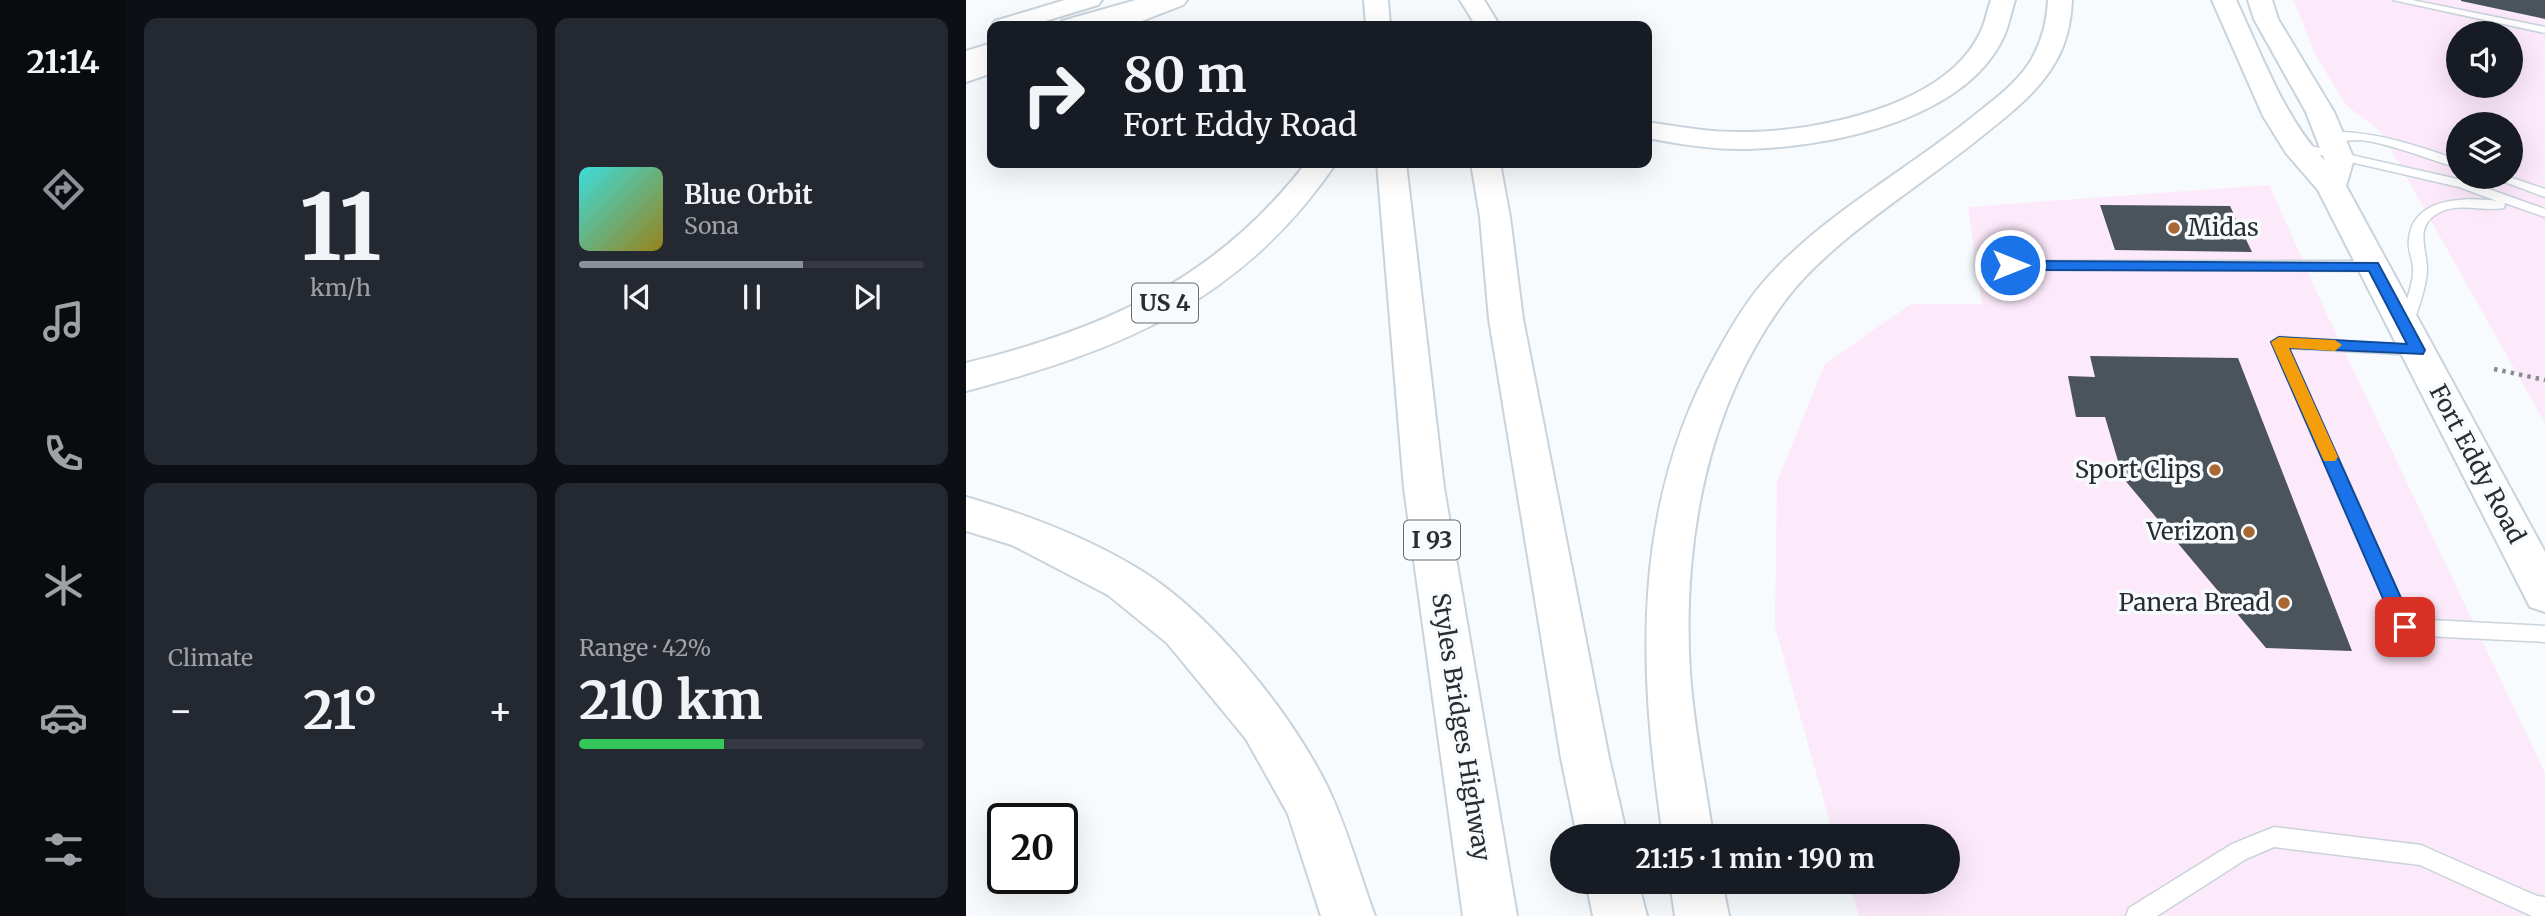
<!DOCTYPE html>
<html lang="en">
<head>
<meta charset="utf-8">
<style>
  body { margin:0; font-family:Merriweather,serif; background:#242831; color:#f1f3f6; height:100vh; display:flex; flex-direction:column; font-size:26px; white-space:nowrap }
  * { box-sizing:border-box; margin:0 }
  p { font-size:23px; color:#9ea1a6 }
  .icon { flex:none; width:38px; height:38px; fill:none; stroke:currentColor; stroke-width:2; stroke-linecap:round; stroke-linejoin:round }
  .map { position:relative; flex:1; overflow:hidden }
  .details { display:flex; flex-direction:column; gap:18px; padding:18px; background:#0d0f14; width:840px }
  .details>* { flex:none }
  .top-card { position:absolute; left:21px; top:21px; width:665px; height:147px; border-radius:14px; box-shadow:0 7px 28px #0002; background:#171b24; color:#f1f3f6; overflow:hidden }
  .tools { position:absolute; left:1480px; top:21px; display:grid; gap:14px }
  .tools a { display:grid; place-items:center; width:77px; height:77px; border-radius:50%; background:#171b24; box-shadow:0 7px 28px #0002; font-size:35px }
  .speed { position:absolute; left:21px; top:803px; display:flex; gap:14px; font-size:35px; font-weight:700; text-align:center }
  .speed>* { display:grid; place-content:center; width:91px; height:91px; border-radius:50%; background:#171b24; box-shadow:0 7px 28px #0002; line-height:1 }
  .speed .limit { border:4px solid #111; border-radius:10px; background:#fff; color:#111 }
  .pin { position:absolute; display:grid; place-items:center; width:60px; height:60px; color:#fff; margin:-30px; border-radius:14px; box-shadow:0 4px 10px #0006 }
  .me { position:absolute; width:77px; margin:-38px; rotate:90deg; stroke-linejoin:round; filter:drop-shadow(0 0 5px #0008) }
  .turn { display:flex; align-items:center; gap:24px; height:147px; padding:0 21px; font-size:32px }
  .turn .icon { width:91px; height:91px; stroke-width:2.5 }
  .turn b { display:block; font-size:49px; line-height:60px }
  .big { font-size:52px; font-weight:700; line-height:1.1 }
  .details .card { flex:1; display:flex; flex-direction:column; justify-content:center; gap:10px; min-width:0; padding:0 24px; border-radius:14px; background:#242831 }
  .details .dial { align-items:center; gap:0 }
  .dial b { font-size:91px; line-height:1 }
  .song { display:flex; align-items:center; gap:21px }
  .cover { width:84px; height:84px; border-radius:10px; background:linear-gradient(135deg,hsl(180 70% 55%),hsl(50 70% 35%)) }
  .played { height:7px; border-radius:4px; background:linear-gradient(90deg,#8c9099 65%,#363941 65%) }
  .keys { display:flex; justify-content:space-around; direction:ltr }
  .heat { display:flex; justify-content:space-between; align-items:center; font-size:38px; direction:ltr }
  .charge { height:10px; border-radius:5px; background:linear-gradient(90deg,#34c759 42%,#363941 0) }
  .details .tiles { flex:1; display:grid; gap:18px; grid-template-columns:repeat(2,1fr) }
  .trip { position:absolute; left:584px; top:824px; width:410px; height:70px; border-radius:35px; background:#171b24; box-shadow:0 7px 28px #0002; font-weight:700; line-height:70px; text-align:center }
  main { display:flex; flex:1; min-height:0 }
  .tabs { display:flex; flex-direction:column; width:126px; justify-content:space-around; align-items:center; background:#090b0e; color:#9ea1a6 }
  .tabs .icon { width:49px; height:49px }
  .tabs .selected { color:#8c9099 }
  .tabs b { font-size:32px; color:#f1f3f6 }
  .map>svg:first-child { display:block }
  .commercial { fill:#fce9fa; fill-rule:evenodd }
  .building { fill:#4b535b }
  .lines { fill:none; stroke-linecap:round; stroke-linejoin:round }
  .service-casing { stroke:#c9d3dc; stroke-width:3 }
  .tertiary-casing { stroke:#c9d3dc; stroke-width:4 }
  .primary-casing { stroke:#c9d3dc; stroke-width:4 }
  .motorway-casing { stroke:#c9d3dc; stroke-width:4 }
  .path { stroke:#898d90; stroke-width:4.5; stroke-dasharray:3.5 5; stroke-linecap:butt }
  .service { fill:#fff; fill-rule:evenodd }
  .tertiary { fill:#fff; fill-rule:evenodd }
  .primary { fill:#fff; fill-rule:evenodd }
  .motorway { fill:#fff; fill-rule:evenodd }
  .route { fill:#1a73e8; stroke:#114b97; stroke-width:2 }
  .slow { fill:#f59e0b }
  .poi-dot { fill:#a96732; stroke:#f7fbfe; stroke-width:2.5 }
  .labels { text-anchor:middle; stroke-width:7; stroke-linejoin:round; paint-order:stroke }
  .shield { fill:#f7fbfe; stroke:#676b6e; stroke-width:2 }
  .shield-label { font-size:23px; font-weight:bold; fill:#292d31 }
  .poi-label { font-size:24px; fill:#292d31; stroke:#f7fbfe; text-anchor:end }
  .street-label { font-size:24px; fill:#292d31; stroke:#f7fbfe }
</style>
</head>
<body>
<main>
<nav class="tabs">
<b>21:14</b>
<svg class="icon selected" aria-label="directions" viewBox="0 0 24 24"><path d="M12 3l9 9-9 9-9-9zM9 14v-3h6M13 9l2 2-2 2"/></svg>
<svg class="icon" aria-label="music" viewBox="0 0 24 24"><path d="M9 18V5l10-2v13"/><circle cx="6" cy="18" r="3"/><circle cx="16" cy="16" r="3"/></svg>
<svg class="icon" aria-label="phone" viewBox="0 0 24 24"><path d="M5 4h4l2 5-3 2q2 4 5 5l2-3 5 2v4C11 20 4 13 5 4z"/></svg>
<svg class="icon" aria-label="climate" viewBox="0 0 24 24"><path d="M12 3v18M4 7l16 10M4 17L20 7"/></svg>
<svg class="icon" aria-label="car" viewBox="0 0 24 24"><path d="M5 17H2v-5l4-1 3-4h7l3 4 3 1v5h-3M9 17h6M6 11h13"/><circle cx="7" cy="17" r="2"/><circle cx="17" cy="17" r="2"/></svg>
<svg class="icon" aria-label="filters" viewBox="0 0 24 24"><path d="M4 7h16M4 17h16"/><circle cx="9" cy="7" r="2"/><circle cx="15" cy="17" r="2"/></svg>
</nav>
<section class="details">
<div class="tiles">
<div class="card dial"><b>11</b><p>km/h</p></div>
<div class="card">
<div class="song"><i class="cover"></i><div><b>Blue Orbit</b><p>Sona</p></div></div>
<div class="played"></div>
<div class="keys"><svg class="icon" aria-label="previous" viewBox="0 0 24 24"><path d="M18 5L8 12l10 7zM5 5v14"/></svg><svg class="icon" aria-label="pause" viewBox="0 0 24 24"><path d="M8 5v14M16 5v14"/></svg><svg class="icon" aria-label="next" viewBox="0 0 24 24"><path d="M6 5l10 7-10 7zM19 5v14"/></svg></div>
</div>
<div class="card"><p>Climate</p>
<div class="heat"><a>−</a><b class="big">21°</b><a>+</a></div>
</div>
<div class="card"><p>Range · 42%</p><b class="big">210 km</b><div class="charge"></div></div>
</div>
</section>
<div class="map">
<svg width="1579" height="916" viewBox="0 0 1579 916">
  <rect width="100%" height="100%" fill="#f7fbfe"/>
  <g class="commercial">
    <path d="M1328 0H1579V423L1415 132 1380 105 1350 56ZM1493 33H1545V86H1493ZM1493 124H1545V177H1493Z"/>
    <polygon points="1303,185 1357,306 1579,773 1579,916 893,916 883,882 982,882 982,836 868,836 809,627 811,482 859,364 945,304 1016,304 1002,207"/>
  </g>
  <g class="building">
    <polygon points="1495,0 1579,0 1579,19 1495,1"/>
    <polygon points="1134,205 1264,206 1286,252 1149,250"/>
    <polygon points="1124,356 1272,358 1386,651 1300,648 1157,478 1139,417 1110,417 1102,376 1129,377"/>
  </g>
  <g class="lines">
    <defs>
      <g id="service">
        <polygon points="1427,0 1446,0 1579,27 1579,33"/>
        <path d="M1374 132C1415 133 1454 147 1493 160V168C1460 159 1430 145 1396 140 1384 139 1362 145 1353 138Z"/>
        <path d="M1332 143 1500 181 1579 209V217L1539 203 1538 208C1517 212 1495 202 1474 212 1447 226 1461 247 1461 270 1461 282 1450 326 1440 329L1433 324C1438 307 1446 289 1447 272 1448 261 1441 250 1443 239 1447 197 1500 197 1531 201L1493 187 1328 149V145Z"/>
        <polygon points="1525,177 1543,177 1579,189 1579,197"/>
        <polygon points="1044,261 1407,261 1414,266 1407,271 1044,269 1037,265"/>
        <polygon points="1313,337 1456,346 1458,350 1456,354 1451,355 1323,348 1444,619 1579,626 1579,642 1439,635 1433,633 1306,342"/>
        <polygon points="1308,827 1455,845 1571,896 1579,897 1579,916 1566,916 1454,865 1308,847 1280,859 1191,916 1160,916 1163,908 1266,844"/>
      </g>
      <path id="tertiary" d="M1246 0H1270C1296 55 1317 116 1359 161L1340 112 1288 19 1282 0H1306L1312 19 1368 112 1388 159 1380 186 1579 552V612L1564 607 1352 190 1320 153 1297 116Z"/>
      <g id="primary">
        <polygon points="99,0 136,0 132,5 63,26 26,26 29,21"/>
        <polygon points="170,0 209,0 205,5 131,26 93,26 96,21"/>
        <polygon points="26,43 26,59 0,67 0,51"/>
      </g>
      <g id="motorway">
        <polygon points="187,0 221,0 217,5 163,26 130,26 133,21"/>
        <polygon points="398,0 422,0 424,26 400,26"/>
        <polygon points="494,0 518,0 534,26 510,26"/>
        <path d="M1025 0H1049C1045 12 1043 25 1038 36 1000 120 864 147 781 149 748 150 714 144 681 138V122C714 127 748 133 782 132 853 131 978 106 1013 35 1019 25 1021 11 1025 0Z"/>
        <path d="M1082 0H1106C1105 21 1101 42 1090 61 1073 91 1047 111 1021 132 959 184 865 238 818 302 740 407 716 545 724 674 728 728 739 782 747 836H697C672 669 665 505 751 353 765 327 781 300 801 278 857 216 934 174 1000 122 1022 104 1046 88 1062 65 1075 45 1081 23 1082 0Z"/>
        <polygon points="26,56 26,73 0,82 0,65"/>
        <path d="M340 163H370C276 301 156 350 0 391V363C139 329 251 279 340 163Z"/>
        <polygon points="411,163 440,163 478,488 551,916 497,916 438,488"/>
        <polygon points="505,163 534,163 544,217 557,319 643,758 661,836 611,836 595,758 523,319 514,217"/>
        <path d="M0 497C59 514 118 536 171 568 243 611 324 711 361 786 381 827 393 873 409 916H355L322 814 280 739 201 643 142 595 46 545 0 531Z"/>
        <polygon points="620,882 672,882 681,916 627,916"/>
        <polygon points="704,882 756,882 763,916 709,916"/>
      </g>
    </defs>
    <use href="#service" class="service-casing"/>
    <use href="#tertiary" class="tertiary-casing"/>
    <use href="#primary" class="primary-casing"/>
    <use href="#motorway" class="motorway-casing"/>
    <polyline class="path" points="1528,369 1579,380"/>
    <use href="#service" class="service"/>
    <use href="#tertiary" class="tertiary"/>
    <use href="#primary" class="primary"/>
    <use href="#motorway" class="motorway"/>
  </g>
  <polygon class="route" points="1044,261 1412,263 1459,350 1457,354 1323,348 1448,627 1445,633 1439,635 1432,633 1305,342 1313,337 1441,344 1403,271 1044,270 1037,265"/>
  <polygon class="slow" points="1313,337 1369,340 1376,345 1369,351 1323,348 1372,457 1369,461 1358,461 1356,457 1305,342"/>
  <g class="poi-dot">
    <circle cx="1208" cy="228" r="7"/>
    <circle cx="1249" cy="470" r="7"/>
    <circle cx="1283" cy="532" r="7"/>
    <circle cx="1318" cy="603" r="7"/>
  </g>
  <g class="labels">
    <g class="shield">
      <rect x="166" y="283.5" width="66" height="39" rx="5"/>
      <rect x="438" y="520.5" width="56" height="39" rx="5"/>
    </g>
    <g class="shield-label">
      <text x="199" y="311">US 4</text>
      <text x="466" y="548">I 93</text>
    </g>
    <g class="poi-label">
      <text x="1222" y="236" text-anchor="start">Midas</text>
      <text x="1235" y="478">Sport Clips</text>
      <text x="1269" y="540">Verizon</text>
      <text x="1304" y="611">Panera Bread</text>
    </g>
    <g class="street-label">
      <text transform="translate(1511 464) rotate(62)" y="8">Fort Eddy Road</text>
      <text transform="translate(495 727) rotate(81)" y="8">Styles Bridges Highway</text>
    </g>
  </g>
</svg>
<div class="tools">
<a><svg class="icon" aria-label="sound" viewBox="0 0 24 24"><path d="M4 9h4l5-4v14l-5-4H4zM17 9q2 3 0 6"/></svg></a>
<a><svg class="icon" aria-label="layers" viewBox="0 0 24 24"><path d="M12 4l9 5-9 5-9-5zM3 14l9 5 9-5"/></svg></a>
</div>
<div class="speed"><div class="limit">20</div></div>
<div class="pin" style="left:1439px;top:627px;background:#d93025"><svg class="icon" aria-label="arrive" viewBox="0 0 24 24"><path d="M6 21V4h12l-3 4 3 4H6"/></svg></div>
<svg class="me" style="left:1044px;top:265px" viewBox="-20 -20 40 40"><circle r="17" fill="#1a73e8" stroke="#fff" stroke-width="3"/><path d="M0-11L8 9 0 5-8 9z" fill="#fff"/></svg>
<div class="trip">21:15 · 1 min · 190 m</div>
<div class="top-card">
<div class="turn"><svg class="icon" aria-label="right" viewBox="0 0 24 24"><path d="M7 20v-9h11M14 6l5 5-5 5"/></svg><div><b>80 m</b>Fort Eddy Road</div></div>
</div>
</div>
</main>
</body>
</html>
